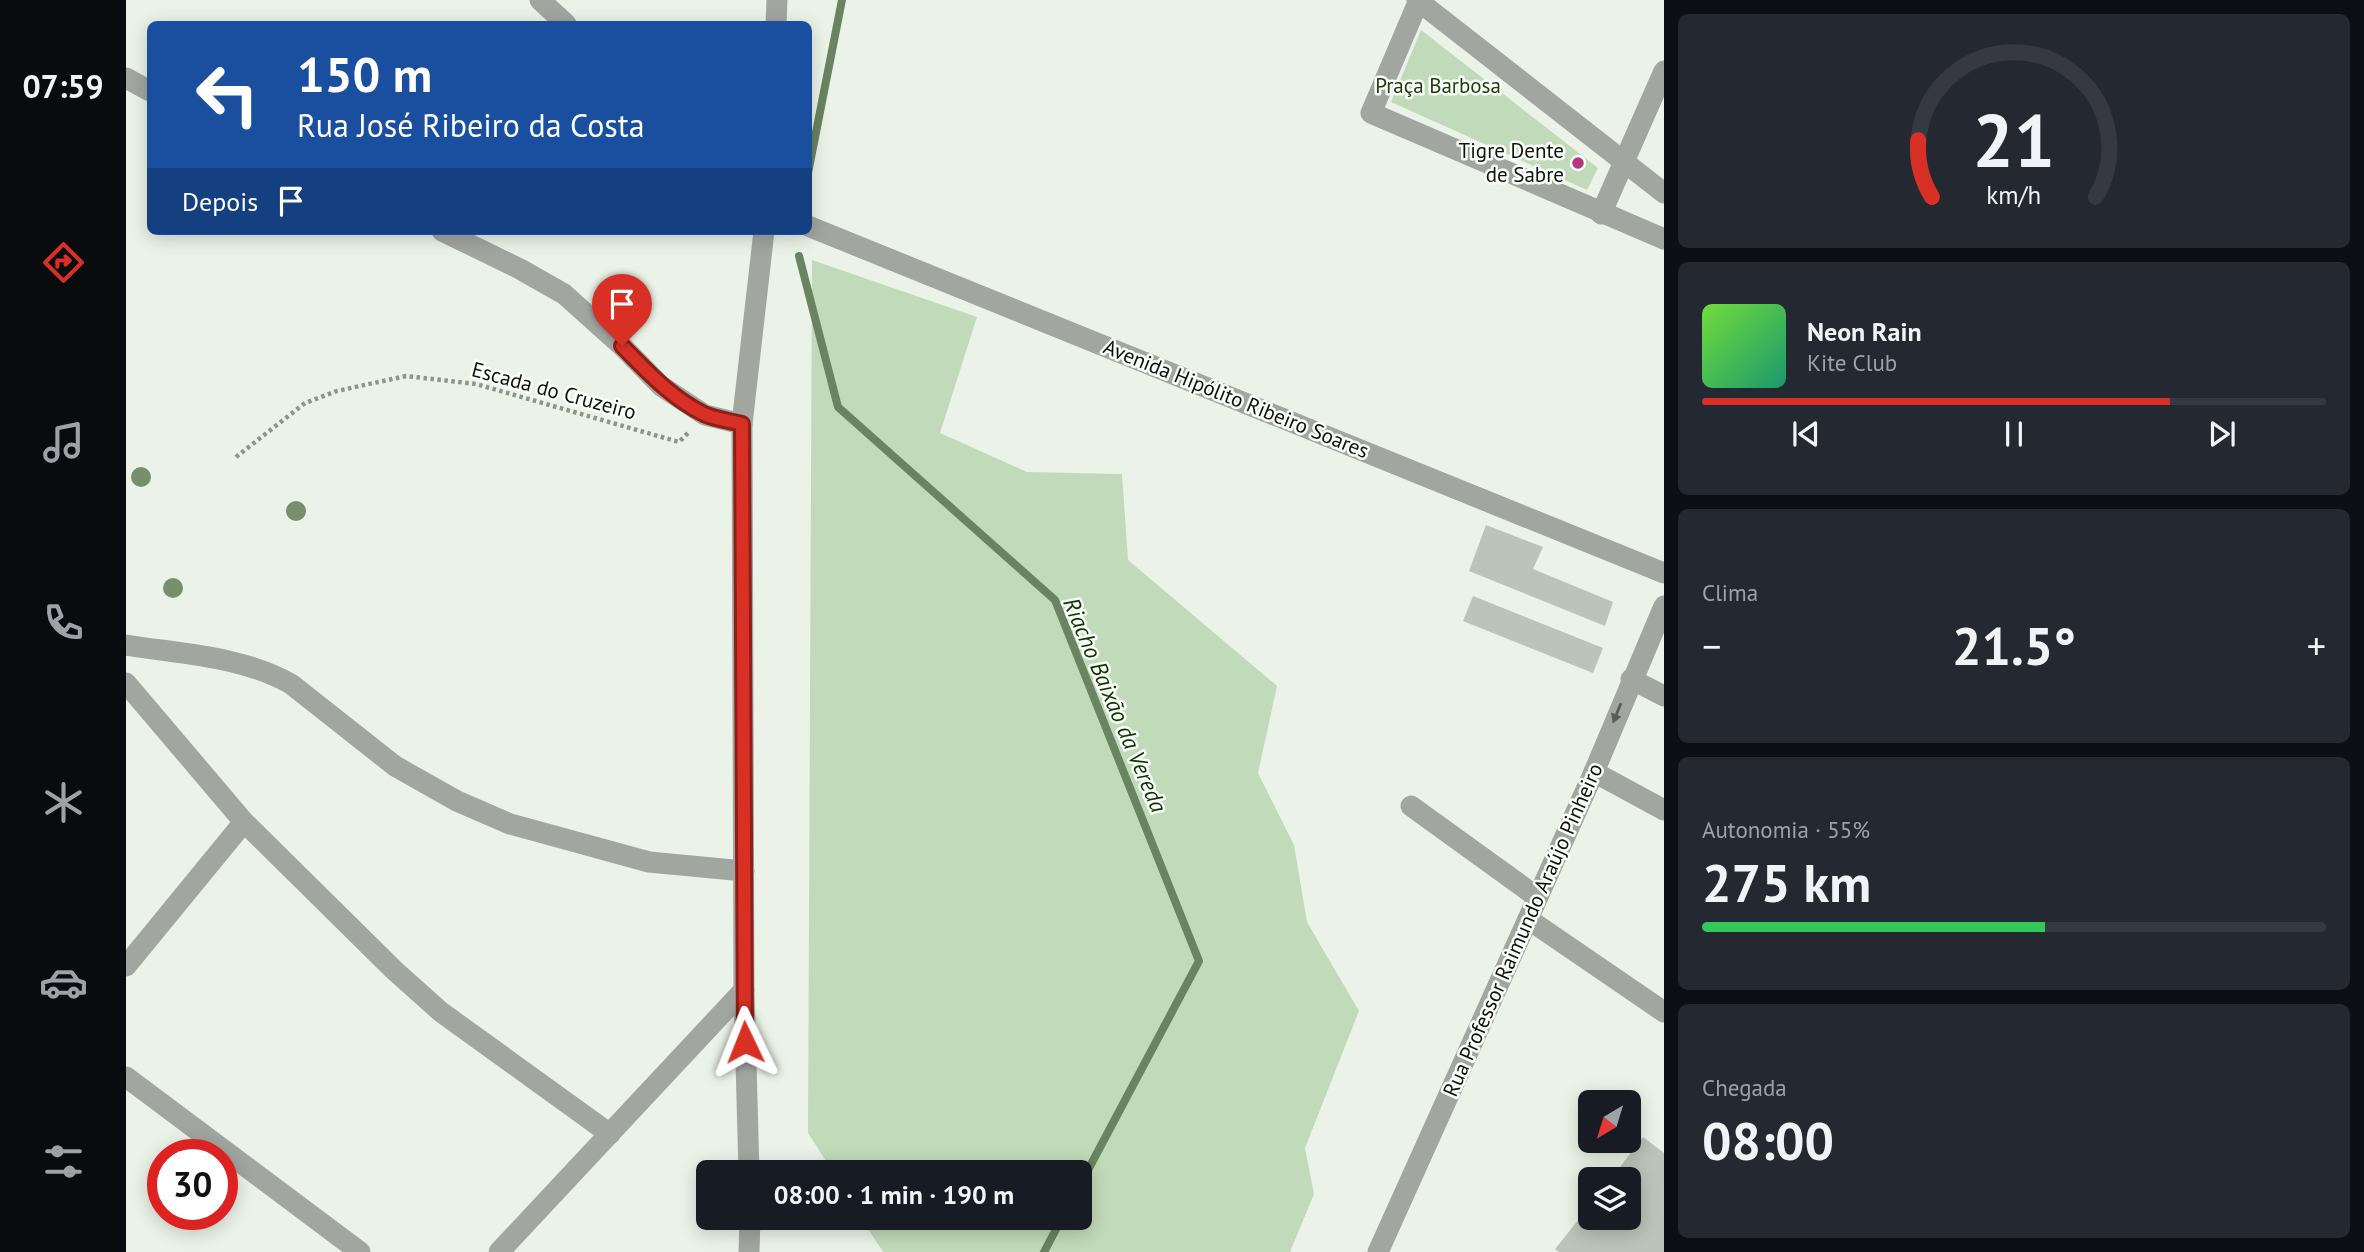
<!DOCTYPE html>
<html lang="pt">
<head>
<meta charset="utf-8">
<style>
  body { margin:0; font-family:"PT Sans",sans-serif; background:#242831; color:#f1f3f6; height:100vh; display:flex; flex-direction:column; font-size:26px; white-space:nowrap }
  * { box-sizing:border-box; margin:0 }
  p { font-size:23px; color:#9ea1a6 }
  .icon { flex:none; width:38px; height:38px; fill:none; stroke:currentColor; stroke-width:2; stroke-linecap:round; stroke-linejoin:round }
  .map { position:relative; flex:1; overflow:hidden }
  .details { display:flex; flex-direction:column; gap:14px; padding:14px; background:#0d0f14; width:700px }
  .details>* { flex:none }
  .guide { position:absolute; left:21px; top:21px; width:665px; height:214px; border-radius:10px; box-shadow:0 4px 18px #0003; background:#1a4fa0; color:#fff; overflow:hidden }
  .needle { width:46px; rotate:218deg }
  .tools { position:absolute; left:1452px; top:1090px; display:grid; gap:14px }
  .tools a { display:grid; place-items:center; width:63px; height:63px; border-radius:10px; background:#171b24; box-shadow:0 4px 18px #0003; font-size:35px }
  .speed { position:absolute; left:21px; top:1139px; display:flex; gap:14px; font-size:35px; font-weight:700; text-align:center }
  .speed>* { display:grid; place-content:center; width:91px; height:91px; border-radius:50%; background:#171b24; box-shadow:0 4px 18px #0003; line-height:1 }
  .speed .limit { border:10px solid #d22; background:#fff; color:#111 }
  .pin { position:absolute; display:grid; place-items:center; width:60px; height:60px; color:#fff; margin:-72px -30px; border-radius:50% 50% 50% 0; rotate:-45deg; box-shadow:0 0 7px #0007 }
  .pin .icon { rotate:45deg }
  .me { position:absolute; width:77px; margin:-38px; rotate:358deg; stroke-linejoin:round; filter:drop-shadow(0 0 5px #0008) }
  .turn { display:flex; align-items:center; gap:24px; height:147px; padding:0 35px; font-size:32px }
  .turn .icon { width:91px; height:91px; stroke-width:2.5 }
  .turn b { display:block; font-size:49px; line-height:60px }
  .then { display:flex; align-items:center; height:66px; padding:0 35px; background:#0003; gap:14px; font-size:26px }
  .big { font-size:52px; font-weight:800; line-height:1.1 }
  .details .tile { flex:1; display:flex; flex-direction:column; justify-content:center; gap:10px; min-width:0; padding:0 24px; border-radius:10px; background:#242831 }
  .details .dial { align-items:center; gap:0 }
  .dial svg { height:182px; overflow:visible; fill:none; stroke:#363941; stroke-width:7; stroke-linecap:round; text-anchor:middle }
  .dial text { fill:#f1f3f6; stroke:none }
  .song { display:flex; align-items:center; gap:21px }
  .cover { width:84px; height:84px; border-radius:10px; background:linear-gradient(135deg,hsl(100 70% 55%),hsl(160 70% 35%)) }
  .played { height:7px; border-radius:4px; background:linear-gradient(90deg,#d93025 75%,#363941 75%) }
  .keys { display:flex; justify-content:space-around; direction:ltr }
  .heat { display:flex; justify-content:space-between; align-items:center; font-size:38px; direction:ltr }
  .charge { height:10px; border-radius:5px; background:linear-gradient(90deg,#34c759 55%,#363941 0) }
  .trip { position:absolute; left:570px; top:1160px; width:396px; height:70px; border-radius:10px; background:#171b24; box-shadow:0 4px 18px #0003; font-weight:800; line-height:70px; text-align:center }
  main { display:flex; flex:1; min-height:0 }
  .tabs { display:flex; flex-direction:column; width:126px; justify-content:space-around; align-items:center; background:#090b0e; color:#9ea1a6 }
  .tabs .icon { width:49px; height:49px }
  .tabs .on { color:#d93025 }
  .tabs b { font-size:32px; color:#f1f3f6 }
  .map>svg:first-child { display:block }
  .green { fill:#c1dab9 }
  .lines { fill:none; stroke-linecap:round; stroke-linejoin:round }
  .stream { stroke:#698460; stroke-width:8 }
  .building { fill:#bcc4b9 }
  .path { stroke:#8e948c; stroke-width:4.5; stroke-dasharray:3.5 3.5; stroke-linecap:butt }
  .minor { stroke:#a2a6a1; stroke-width:21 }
  .tertiary { stroke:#a2a6a1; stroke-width:21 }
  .tree { fill:#778f6d }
  .oneway { fill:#585c57 }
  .route-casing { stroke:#8d1f18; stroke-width:18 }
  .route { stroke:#d93025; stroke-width:12 }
  .poi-dot { fill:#b53581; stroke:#fbfffa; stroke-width:2.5 }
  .labels { text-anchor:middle; stroke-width:5; stroke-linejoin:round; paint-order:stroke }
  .park-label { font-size:21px; fill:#183d09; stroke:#fbfffa }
  .poi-label { font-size:21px; fill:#0e110d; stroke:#fbfffa; text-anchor:end }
  .street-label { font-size:21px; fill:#0e110d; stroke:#fbfffa }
  .water-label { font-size:23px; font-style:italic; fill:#0e3300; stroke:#fbfffa }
</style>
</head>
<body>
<main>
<nav class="tabs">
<b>07:59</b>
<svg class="icon on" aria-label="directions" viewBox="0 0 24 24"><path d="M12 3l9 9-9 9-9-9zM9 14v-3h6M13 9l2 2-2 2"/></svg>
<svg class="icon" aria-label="music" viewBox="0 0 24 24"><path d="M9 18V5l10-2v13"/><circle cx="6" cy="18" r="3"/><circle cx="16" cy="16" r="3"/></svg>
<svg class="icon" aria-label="phone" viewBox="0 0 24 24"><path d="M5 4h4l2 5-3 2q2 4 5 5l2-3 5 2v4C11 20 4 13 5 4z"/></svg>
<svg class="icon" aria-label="climate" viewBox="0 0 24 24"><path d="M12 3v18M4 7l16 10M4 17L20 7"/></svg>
<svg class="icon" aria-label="car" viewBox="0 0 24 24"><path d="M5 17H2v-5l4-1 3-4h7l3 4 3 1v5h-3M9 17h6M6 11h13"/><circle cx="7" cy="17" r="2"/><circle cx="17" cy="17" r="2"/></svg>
<svg class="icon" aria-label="filters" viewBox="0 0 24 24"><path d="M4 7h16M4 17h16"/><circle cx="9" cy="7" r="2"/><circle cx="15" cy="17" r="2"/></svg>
</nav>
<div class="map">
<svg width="1538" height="1252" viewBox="0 0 1538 1252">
  <rect width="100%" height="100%" fill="#ebf3e8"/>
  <g class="green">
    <polygon points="1295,30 1472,168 1461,190 1265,102"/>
    <polygon points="686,260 851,317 814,433 901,472 996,474 1002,560 1151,686 1132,773 1168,845 1181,922 1233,1011 1179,1148 1188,1194 1164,1252 757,1252 735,1218 954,1218 954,1172 707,1172 682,1133"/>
  </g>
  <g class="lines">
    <g class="stream">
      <polyline points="682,173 716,0"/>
      <polyline points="673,256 712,407 929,600 1073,961 954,1185"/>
      <polyline points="918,1252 936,1218"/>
    </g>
  </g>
  <g class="building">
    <polygon points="1360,525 1417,547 1407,569 1487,602 1479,626 1343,571"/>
    <polygon points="1347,596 1477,648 1467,673 1337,621"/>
    <polygon points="1517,1137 1538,1153 1538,1252 1433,1252 1429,1249 1465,1204 1465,1218 1503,1218 1503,1180 1484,1180"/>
  </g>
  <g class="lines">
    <polyline class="path" points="110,457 179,403 211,391 280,376 350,384 553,442 564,431"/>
    <g class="minor">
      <polyline points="414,0 440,24"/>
      <polyline points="1293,0 1245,113 1538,239"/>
      <polyline points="650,24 651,0"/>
      <polyline points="0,78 24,91"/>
      <polyline points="1475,214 1538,71"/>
      <polyline points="682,226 1538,573"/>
      <polyline points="316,231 394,269 438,294 496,346 535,386 579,415 616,424"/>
      <path d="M0 645C55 654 116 656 165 684L269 766 331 801 384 824 523 862 618 871"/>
      <polyline points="1505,679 1538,696"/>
      <polyline points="0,683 118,822 268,970 315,1012 484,1134"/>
      <polyline points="1468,772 1538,810"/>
      <polyline points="1285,806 1411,897"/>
      <polyline points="0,966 118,822"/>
      <polyline points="0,1077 234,1252"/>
      <polyline points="623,1172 618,990 616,424 638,231"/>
      <polyline points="373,1252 618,990"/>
      <polyline points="623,1252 624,1218"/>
      <polyline points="1252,1252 1402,919"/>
    </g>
    <g class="tertiary">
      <polyline points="1291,0 1538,193"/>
      <polyline points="1538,606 1468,772 1402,919 1538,1012"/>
    </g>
  </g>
  <g class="tree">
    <circle cx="15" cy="477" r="10"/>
    <circle cx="170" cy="511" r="10"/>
    <circle cx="47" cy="588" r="10"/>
  </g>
  <defs><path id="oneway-solid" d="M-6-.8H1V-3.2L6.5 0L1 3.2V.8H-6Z" transform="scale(1.75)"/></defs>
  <use class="oneway" href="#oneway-solid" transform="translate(1491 713) rotate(112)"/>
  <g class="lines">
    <defs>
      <path id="route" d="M496 346C521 371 545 398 578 414 589 419 604 421 616 424L619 1042"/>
    </defs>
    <use href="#route" class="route-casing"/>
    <use href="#route" class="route"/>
  </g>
  <circle class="poi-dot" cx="1452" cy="163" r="7"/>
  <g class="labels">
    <g class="park-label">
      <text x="1312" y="93">Praça Barbosa</text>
    </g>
    <g class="poi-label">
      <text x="1438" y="158">Tigre Dente<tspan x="1438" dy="24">de Sabre</tspan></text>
    </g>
    <g class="street-label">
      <text transform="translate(428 391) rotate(15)" y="7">Escada do Cruzeiro</text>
      <text transform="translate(1110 399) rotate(22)" y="7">Avenida Hipólito Ribeiro Soares</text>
      <text transform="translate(1397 930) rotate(-66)" y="7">Rua Professor Raimundo Araújo Pinheiro</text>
    </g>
    <g class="water-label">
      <text transform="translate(989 705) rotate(67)" y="8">Riacho Baixão da Vereda</text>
    </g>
  </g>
</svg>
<div class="tools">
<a><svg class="needle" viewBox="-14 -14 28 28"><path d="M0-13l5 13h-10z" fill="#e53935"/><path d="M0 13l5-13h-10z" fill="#9ea1a6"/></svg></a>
<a><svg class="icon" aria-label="layers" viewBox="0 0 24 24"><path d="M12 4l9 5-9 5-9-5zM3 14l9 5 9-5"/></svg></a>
</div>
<div class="speed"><div class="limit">30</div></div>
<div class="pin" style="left:496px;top:346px;background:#d93025"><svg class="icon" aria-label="arrive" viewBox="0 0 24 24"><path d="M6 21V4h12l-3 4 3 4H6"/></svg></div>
<svg class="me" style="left:619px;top:1042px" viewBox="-20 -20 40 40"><path d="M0-17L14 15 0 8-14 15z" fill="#d93025" stroke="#fff" stroke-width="4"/></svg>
<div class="trip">08:00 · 1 min · 190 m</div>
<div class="guide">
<div class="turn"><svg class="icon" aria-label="left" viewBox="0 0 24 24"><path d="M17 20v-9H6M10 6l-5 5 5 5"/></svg><div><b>150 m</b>Rua José Ribeiro da Costa</div></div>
<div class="then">Depois<svg class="icon" aria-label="arrive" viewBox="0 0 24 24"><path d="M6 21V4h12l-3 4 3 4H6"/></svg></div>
</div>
</div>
<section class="details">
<div class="tile dial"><svg viewBox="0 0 100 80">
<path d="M14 69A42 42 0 1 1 86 69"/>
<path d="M14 69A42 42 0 0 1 8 44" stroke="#d93025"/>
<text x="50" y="56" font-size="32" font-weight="700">21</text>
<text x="50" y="72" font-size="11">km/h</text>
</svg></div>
<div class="tile">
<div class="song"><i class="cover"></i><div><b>Neon Rain</b><p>Kite Club</p></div></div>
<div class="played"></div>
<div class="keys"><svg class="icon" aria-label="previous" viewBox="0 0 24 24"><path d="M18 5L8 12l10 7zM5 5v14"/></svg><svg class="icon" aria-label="pause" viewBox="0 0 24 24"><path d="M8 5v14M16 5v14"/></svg><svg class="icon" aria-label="next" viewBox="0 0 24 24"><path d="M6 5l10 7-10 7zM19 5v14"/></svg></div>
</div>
<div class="tile"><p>Clima</p>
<div class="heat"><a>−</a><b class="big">21.5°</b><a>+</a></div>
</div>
<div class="tile"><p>Autonomia · 55%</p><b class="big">275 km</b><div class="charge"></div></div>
<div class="tile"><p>Chegada</p><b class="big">08:00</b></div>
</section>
</main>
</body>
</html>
